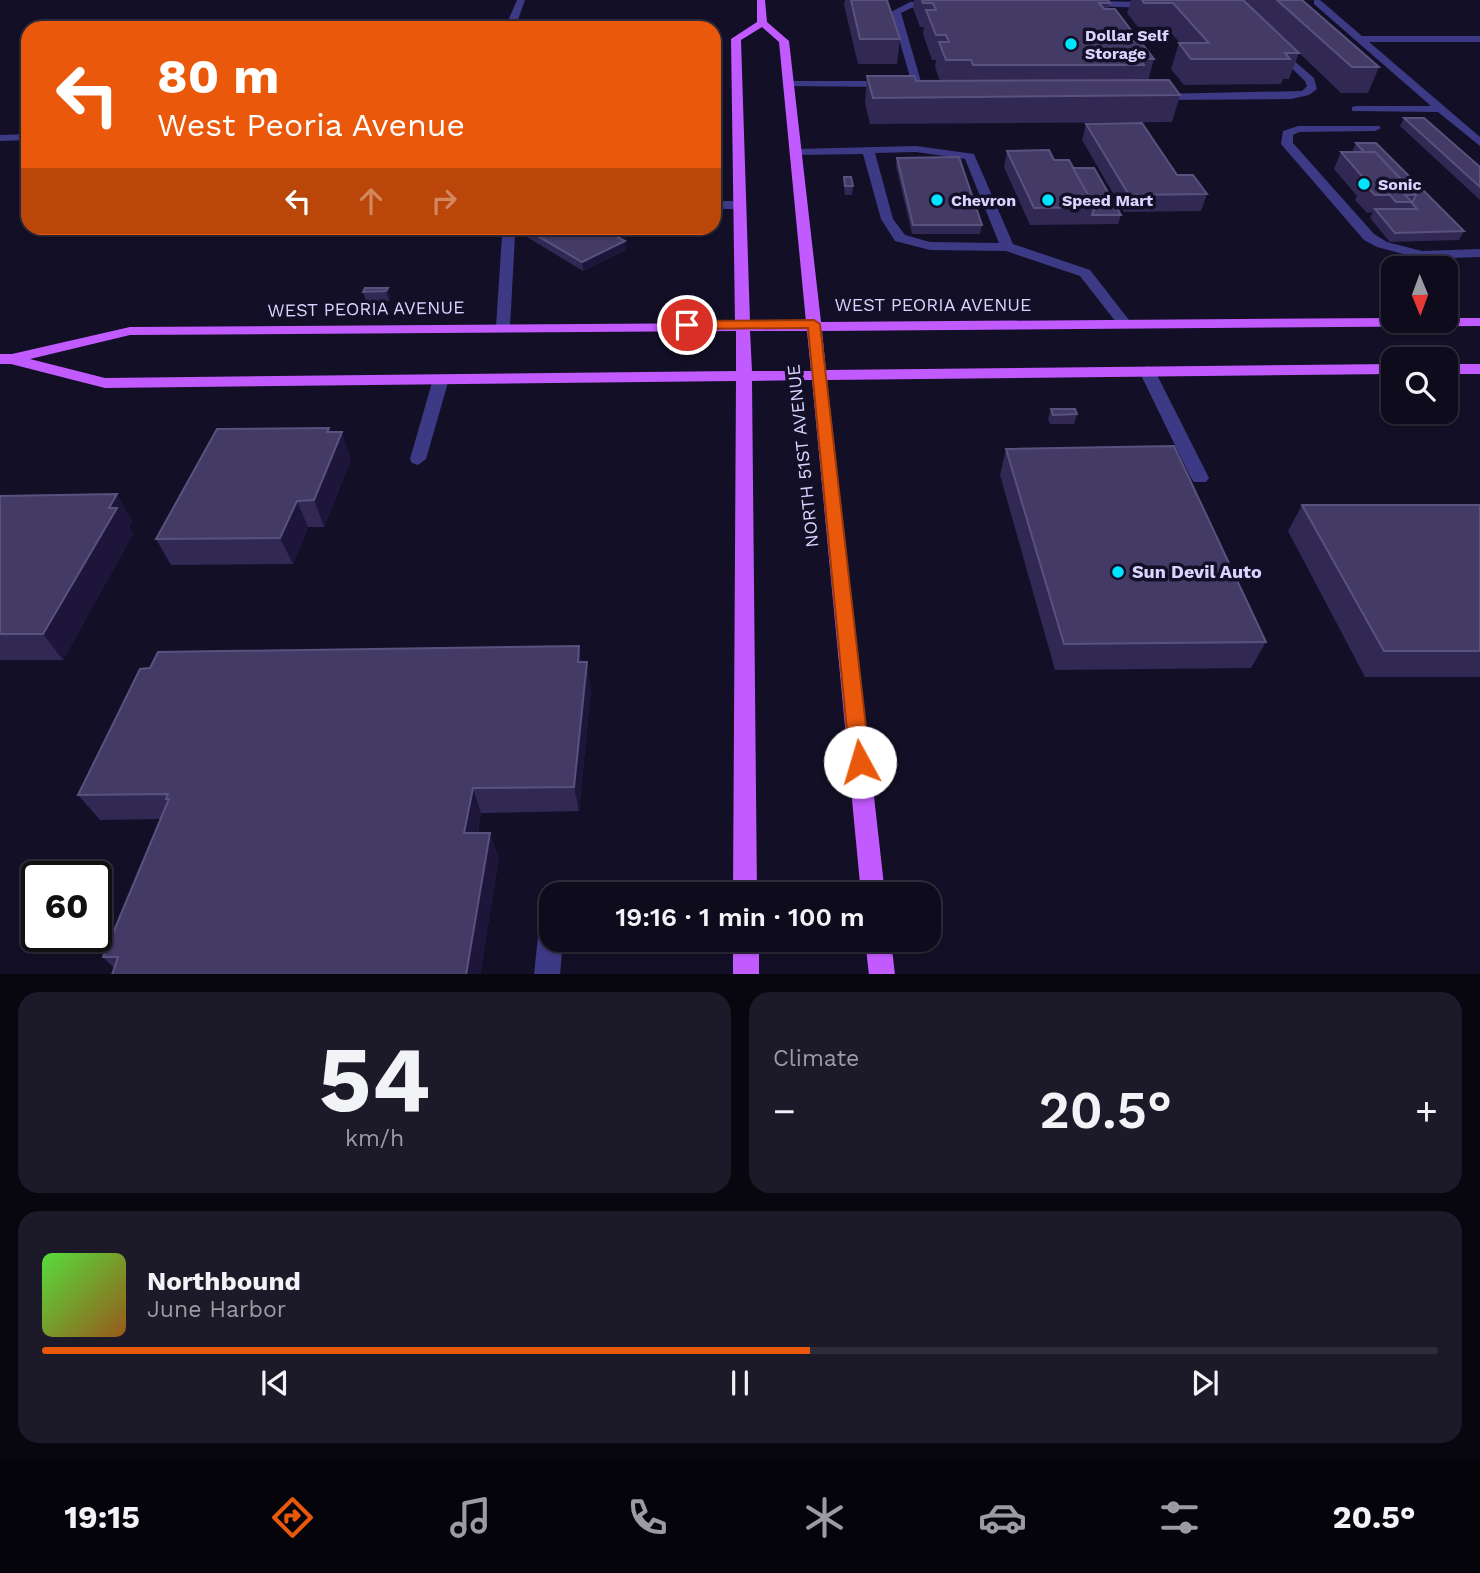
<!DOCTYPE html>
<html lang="en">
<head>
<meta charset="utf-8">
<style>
  body { margin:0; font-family:"Work Sans",sans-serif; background:#1c1929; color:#f1f3f6; height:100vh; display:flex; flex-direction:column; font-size:26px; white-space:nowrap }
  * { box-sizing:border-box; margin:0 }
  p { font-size:23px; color:#9b9ba3 }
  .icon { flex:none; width:38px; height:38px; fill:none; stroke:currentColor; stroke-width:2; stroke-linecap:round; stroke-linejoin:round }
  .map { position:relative; height:974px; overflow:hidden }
  .side { display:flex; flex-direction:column; gap:18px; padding:18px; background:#08060f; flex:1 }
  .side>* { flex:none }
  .banner { position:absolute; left:21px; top:21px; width:700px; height:214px; border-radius:21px; box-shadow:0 2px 5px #0004,0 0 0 2px #2e2b3b; background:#ea580c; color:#fff; overflow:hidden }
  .needle { width:46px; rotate:179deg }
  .tools { position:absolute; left:1381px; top:256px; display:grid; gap:14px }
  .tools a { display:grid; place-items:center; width:77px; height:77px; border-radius:14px; background:#0e0b1c; box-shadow:0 2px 5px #0004,0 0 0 2px #2e2b3b; font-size:35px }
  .speed { position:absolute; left:21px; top:861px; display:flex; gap:14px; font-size:35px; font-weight:700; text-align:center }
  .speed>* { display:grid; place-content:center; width:91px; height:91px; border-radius:50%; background:#0e0b1c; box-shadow:0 2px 5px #0004,0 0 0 2px #2e2b3b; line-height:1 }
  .speed .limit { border:4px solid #111; border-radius:10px; background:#fff; color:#111 }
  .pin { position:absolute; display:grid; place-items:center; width:60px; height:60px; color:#fff; margin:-30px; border:4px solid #fff; border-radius:50%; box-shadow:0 2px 7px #0007 }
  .me { position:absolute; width:77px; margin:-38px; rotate:354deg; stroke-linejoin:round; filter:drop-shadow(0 0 5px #0008) }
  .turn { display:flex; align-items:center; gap:24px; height:147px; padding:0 21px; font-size:32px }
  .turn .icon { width:91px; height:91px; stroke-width:2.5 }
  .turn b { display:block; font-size:49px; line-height:60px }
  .lanes { display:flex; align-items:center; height:66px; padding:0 21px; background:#0003; justify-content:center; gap:35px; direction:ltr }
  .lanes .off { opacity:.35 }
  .big { font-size:52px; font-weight:600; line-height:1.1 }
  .side .card { flex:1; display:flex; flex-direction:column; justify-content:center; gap:10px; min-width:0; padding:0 24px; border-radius:21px; background:#1c1929 }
  .side .dial { align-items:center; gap:0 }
  .dial b { font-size:91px; line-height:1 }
  .song { display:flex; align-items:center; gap:21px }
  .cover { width:84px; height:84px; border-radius:10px; background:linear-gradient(135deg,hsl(110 70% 55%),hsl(30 70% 35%)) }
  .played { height:7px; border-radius:4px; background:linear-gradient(90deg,#ea580c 55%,#2e2b3b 55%) }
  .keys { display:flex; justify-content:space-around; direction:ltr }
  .heat { display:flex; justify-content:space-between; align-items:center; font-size:38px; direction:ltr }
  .side .tiles { flex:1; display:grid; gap:18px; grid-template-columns:1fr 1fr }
  .card:last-child { grid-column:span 2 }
  .trip { position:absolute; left:539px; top:882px; width:402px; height:70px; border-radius:21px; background:#0e0b1c; box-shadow:0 2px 5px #0004,0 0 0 2px #2e2b3b; font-weight:600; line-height:70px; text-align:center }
  .dock { display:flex; height:112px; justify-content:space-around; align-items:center; background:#06040b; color:#9b9ba3 }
  .dock .icon { width:49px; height:49px }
  .dock .selected { color:#ea580c }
  .dock b { font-size:32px; color:#f1f3f6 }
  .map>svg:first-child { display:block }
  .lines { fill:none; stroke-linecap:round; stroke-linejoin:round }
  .minor { fill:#3d3a85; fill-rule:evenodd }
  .major { fill:#c25bff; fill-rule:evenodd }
  .wall { fill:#312854 }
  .shaded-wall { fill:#1d163a }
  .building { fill:#433a66; stroke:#5a527e; stroke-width:2 }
  .route { fill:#ea580c; stroke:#983908; stroke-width:2 }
  .poi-dot { fill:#00e5ff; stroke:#130f26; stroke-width:2.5 }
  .labels { text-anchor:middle; stroke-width:7; stroke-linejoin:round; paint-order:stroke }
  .far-poi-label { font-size:16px; font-weight:bold; fill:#d9d4ff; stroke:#130f26; text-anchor:start }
  .street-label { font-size:18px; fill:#d9d4ff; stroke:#130f26 }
  .poi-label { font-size:18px; font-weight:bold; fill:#d9d4ff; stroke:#130f26; text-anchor:start }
</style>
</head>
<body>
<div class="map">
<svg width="1480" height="975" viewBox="0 0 1480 975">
  <rect width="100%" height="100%" fill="#130f26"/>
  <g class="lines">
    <g class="minor">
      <polygon points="517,0 525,0 515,28 505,28"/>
      <polygon points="1314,0 1320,0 1362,36 1480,36 1480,42 1369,42 1480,137 1480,146 1438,112 1352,111 1352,107 1356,106 1431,106 1314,4"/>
      <polygon points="937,1 940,2 940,6 911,8 901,13 922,85 913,87 891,12 910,2"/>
      <polygon points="1087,1 1154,2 1158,5 1154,8 1084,6 1084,2"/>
      <polygon points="1278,47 1314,78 1317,89 1309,95 1291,99 1157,100 1152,97 1157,94 1302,91 1307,86 1305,81 1275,52 1273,50"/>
      <polygon points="788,81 890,81 895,84 890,87 784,86 783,84"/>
      <polygon points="1298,126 1379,126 1381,128 1375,131 1299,132 1293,135 1293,143 1374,234 1387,242 1422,251 1480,249 1480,257 1422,259 1377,247 1364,240 1281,144 1283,131"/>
      <polygon points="28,134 28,140 0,141 0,135"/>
      <path d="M916 146 974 154 1013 244 1090 270 1129 320 1131 323 1129 326H1119L1080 276 1006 251 930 250 895 241 881 219 863 154 796 155 790 152 796 149ZM916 152 965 159 999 243 930 242 905 235 893 219 875 153Z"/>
      <polygon points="714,201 739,201 745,205 739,209 714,209"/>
      <polygon points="509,228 521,228 515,236 510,327 503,331 496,327 502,236"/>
      <polygon points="1147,366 1155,371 1209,478 1206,482 1194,482 1191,478 1139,371"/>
      <polygon points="441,374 449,379 426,459 418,465 412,463 410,459 433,379"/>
      <polygon points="551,923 551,940 563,940 560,975 534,975 538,936 542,927"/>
    </g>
    <g class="major">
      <path d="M757 0H765L767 22 789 41 821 322 1393 318 1446 320V318H1480V326L822 331 826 370 1393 364V374L827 380 885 894H861L812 380 752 381 757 894H733L736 381 105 388 11 364H0V354H12L130 327 735 323 731 39 757 22ZM762 27 779 42 806 322H750L741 40ZM736 331V371L105 378 30 359 130 335ZM750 331H807L811 371H752Z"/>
      <rect x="1446" y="364" width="34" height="10"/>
      <rect x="733" y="940" width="26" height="35"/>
      <polygon points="865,940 891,940 895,975 869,975"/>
    </g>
  </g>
  <g class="wall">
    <polygon points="845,0 887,0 900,39 897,64 858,64 844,5"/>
    <polygon points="914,0 1108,0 1110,3 1108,9 1134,34 1133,41 1154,59 1148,81 1180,95 1172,122 870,124 865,103 867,76 916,81 940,81 935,67 936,60 932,60 923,34 924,27 920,27 913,8"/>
    <polygon points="1131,0 1302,0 1379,67 1368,93 1341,93 1246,2 1299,53 1289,79 1283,79 1281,84 1184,85 1171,69 1179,43 1180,43 1166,27 1138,27 1127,13"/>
    <polygon points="1404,118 1480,167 1480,200 1400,126"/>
    <polygon points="1086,124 1177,175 1207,194 1201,211 1124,212 1082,140"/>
    <polygon points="1356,143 1464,231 1459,240 1390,242 1370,218 1373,212 1367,213 1355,200 1357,196 1334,169 1341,152 1352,152"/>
    <polygon points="1007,151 1054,160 1073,168 1121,215 1118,224 1030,225 1004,167"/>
    <polygon points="897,158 982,225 980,234 912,234 896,166"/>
    <polygon points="844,177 853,186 852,195 845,195 844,186"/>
    <polygon points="516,228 601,228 626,250 583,271 517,231"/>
    <polygon points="388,288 390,297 389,301 366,301 363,292"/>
    <polygon points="1051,409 1077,414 1074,424 1050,424 1048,419"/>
    <polygon points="330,432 351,459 324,527 308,527 293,564 171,565 156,539"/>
    <polygon points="1006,449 1266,642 1251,668 1055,670 1000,475"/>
    <polygon points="0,496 132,521 129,527 133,534 63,660 0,660"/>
    <polygon points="1302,505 1480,505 1480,677 1365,677 1288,531"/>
    <polygon points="591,688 579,811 481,813 478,833 499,857 480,975 112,975 114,968 103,957 161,819 100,820 78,795"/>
  </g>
  <g class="shaded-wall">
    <polygon points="625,241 626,250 583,271 582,262"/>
    <polygon points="388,288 390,297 389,301 386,291"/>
    <polygon points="329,428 336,447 342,432 351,459 324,527 314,500"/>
    <polygon points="117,494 132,521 129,527 133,534 63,660 43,634 109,508"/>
    <polygon points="297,501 308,527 293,564 280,538"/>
    <polygon points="579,646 584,672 578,662"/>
    <polygon points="587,662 591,688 579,811 574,787"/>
    <polygon points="473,788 481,813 473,857 464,833"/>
    <polygon points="490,833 499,857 480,975 466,975"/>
  </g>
  <g class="building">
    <polygon points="851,0 887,0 900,39 860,39"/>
    <polygon points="922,0 1108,0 1110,3 1099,3 1104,9 1115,9 1134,34 1123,34 1128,41 1140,41 1154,59 1140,59 1144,65 973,65 971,60 946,60 939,42 949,42 946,35 936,35 926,10 936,10 933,3 923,3"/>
    <polygon points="1142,0 1243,0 1299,53 1285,53 1290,59 1191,59 1179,43 1209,43 1173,3 1144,3"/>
    <polygon points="1277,0 1302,0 1379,67 1352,67"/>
    <polygon points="867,76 914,76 916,81 1169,80 1180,95 873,98"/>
    <polygon points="1404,118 1424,118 1480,167 1480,187"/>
    <polygon points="1142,123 1177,175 1193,175 1207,194 1129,195 1086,124"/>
    <polygon points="1356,143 1376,143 1464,231 1395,233 1375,209 1417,209 1412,203 1416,195 1375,152 1364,152"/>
    <polygon points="1049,150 1054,160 1069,160 1095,207 1034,208 1007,151"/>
    <polygon points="1341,152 1375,152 1416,195 1405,195 1412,202 1396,202 1390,195 1375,195 1363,183 1368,183"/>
    <polygon points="959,157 982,225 913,225 897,158"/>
    <polygon points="1073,168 1094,168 1121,215 1092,215 1095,207"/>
    <polygon points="844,177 851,177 853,186 845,186"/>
    <polygon points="524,228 601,228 625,241 582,262"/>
    <polygon points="365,288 388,288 386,291 363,292"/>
    <polygon points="1051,409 1075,409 1077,414 1053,415"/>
    <polygon points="329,428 327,432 342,432 314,500 297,501 280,538 156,539 217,429"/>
    <polygon points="1174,446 1266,642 1064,644 1006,449"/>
    <polygon points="117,494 109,508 117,508 43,634 0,634 0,496"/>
    <polygon points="1302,505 1480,505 1480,651 1384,651"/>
    <polygon points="579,646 578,662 587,662 574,787 473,788 464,833 490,833 466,975 112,975 118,957 103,957 169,799 166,799 168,794 78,795 140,669 150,668 158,652"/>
  </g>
  <polygon class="route" points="814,320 820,324 870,762 867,768 860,771 853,768 850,762 808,328 687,329 680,325 687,321"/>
  <g class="poi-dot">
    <circle cx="1071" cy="44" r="7"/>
    <circle cx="1364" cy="184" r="7"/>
    <circle cx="937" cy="200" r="7"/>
    <circle cx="1048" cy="200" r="7"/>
    <circle cx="1118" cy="572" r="7"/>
  </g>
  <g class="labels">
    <g class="far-poi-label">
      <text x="1085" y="41">Dollar Self<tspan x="1085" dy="18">Storage</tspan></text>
      <text x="1378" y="190">Sonic</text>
      <text x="951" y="206">Chevron</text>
      <text x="1062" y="206">Speed Mart</text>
    </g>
    <g class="street-label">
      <text x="933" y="311">WEST PEORIA AVENUE</text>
      <text transform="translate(366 309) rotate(-1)" y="6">WEST PEORIA AVENUE</text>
      <text transform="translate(803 456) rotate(-96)" y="6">NORTH 51ST AVENUE</text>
    </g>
    <g class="poi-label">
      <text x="1132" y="578">Sun Devil Auto</text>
    </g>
  </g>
</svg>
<div class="tools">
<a><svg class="needle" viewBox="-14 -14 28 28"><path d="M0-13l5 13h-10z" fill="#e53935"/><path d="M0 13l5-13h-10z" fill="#9b9ba3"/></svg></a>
<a><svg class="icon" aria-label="search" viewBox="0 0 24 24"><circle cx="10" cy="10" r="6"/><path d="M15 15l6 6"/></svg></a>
</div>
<div class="speed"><div class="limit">60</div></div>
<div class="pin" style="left:687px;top:325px;background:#d93025"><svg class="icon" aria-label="arrive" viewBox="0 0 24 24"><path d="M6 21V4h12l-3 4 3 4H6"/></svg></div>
<svg class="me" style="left:860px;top:762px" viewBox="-20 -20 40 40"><circle r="19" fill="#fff"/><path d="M0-13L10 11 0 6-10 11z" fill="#ea580c"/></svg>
<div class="trip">19:16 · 1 min · 100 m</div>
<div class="banner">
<div class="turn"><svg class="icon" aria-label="left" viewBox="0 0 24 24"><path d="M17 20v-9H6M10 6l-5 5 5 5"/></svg><div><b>80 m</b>West Peoria Avenue</div></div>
<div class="lanes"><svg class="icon" aria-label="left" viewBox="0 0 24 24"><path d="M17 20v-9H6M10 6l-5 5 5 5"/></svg><svg class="icon off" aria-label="ahead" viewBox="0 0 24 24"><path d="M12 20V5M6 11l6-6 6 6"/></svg><svg class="icon off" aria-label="right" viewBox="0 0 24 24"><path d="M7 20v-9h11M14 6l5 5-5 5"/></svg></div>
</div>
</div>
<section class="side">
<div class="tiles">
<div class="card dial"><b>54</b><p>km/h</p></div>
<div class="card"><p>Climate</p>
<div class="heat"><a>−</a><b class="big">20.5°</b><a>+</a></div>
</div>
<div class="card">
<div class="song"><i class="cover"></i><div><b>Northbound</b><p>June Harbor</p></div></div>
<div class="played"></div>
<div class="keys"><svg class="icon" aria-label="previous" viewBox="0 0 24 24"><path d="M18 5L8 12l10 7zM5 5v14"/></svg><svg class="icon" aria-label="pause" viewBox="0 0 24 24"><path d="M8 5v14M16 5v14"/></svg><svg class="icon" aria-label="next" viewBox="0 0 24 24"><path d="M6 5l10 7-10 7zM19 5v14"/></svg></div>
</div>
</div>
</section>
<nav class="dock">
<b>19:15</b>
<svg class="icon selected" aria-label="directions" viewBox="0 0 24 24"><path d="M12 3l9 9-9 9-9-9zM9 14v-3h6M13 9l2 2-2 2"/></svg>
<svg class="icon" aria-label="music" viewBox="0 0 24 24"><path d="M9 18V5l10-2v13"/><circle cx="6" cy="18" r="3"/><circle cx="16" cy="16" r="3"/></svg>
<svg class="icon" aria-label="phone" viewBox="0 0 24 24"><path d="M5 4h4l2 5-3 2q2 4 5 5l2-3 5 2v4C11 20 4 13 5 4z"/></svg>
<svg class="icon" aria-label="climate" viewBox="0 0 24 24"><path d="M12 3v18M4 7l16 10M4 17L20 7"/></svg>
<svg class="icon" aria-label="car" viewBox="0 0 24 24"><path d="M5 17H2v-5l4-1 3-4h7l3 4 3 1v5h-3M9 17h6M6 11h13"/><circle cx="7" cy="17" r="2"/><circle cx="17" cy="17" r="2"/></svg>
<svg class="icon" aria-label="filters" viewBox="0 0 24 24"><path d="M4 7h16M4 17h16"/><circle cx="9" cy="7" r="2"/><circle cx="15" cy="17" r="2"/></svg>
<b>20.5°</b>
</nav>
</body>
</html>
